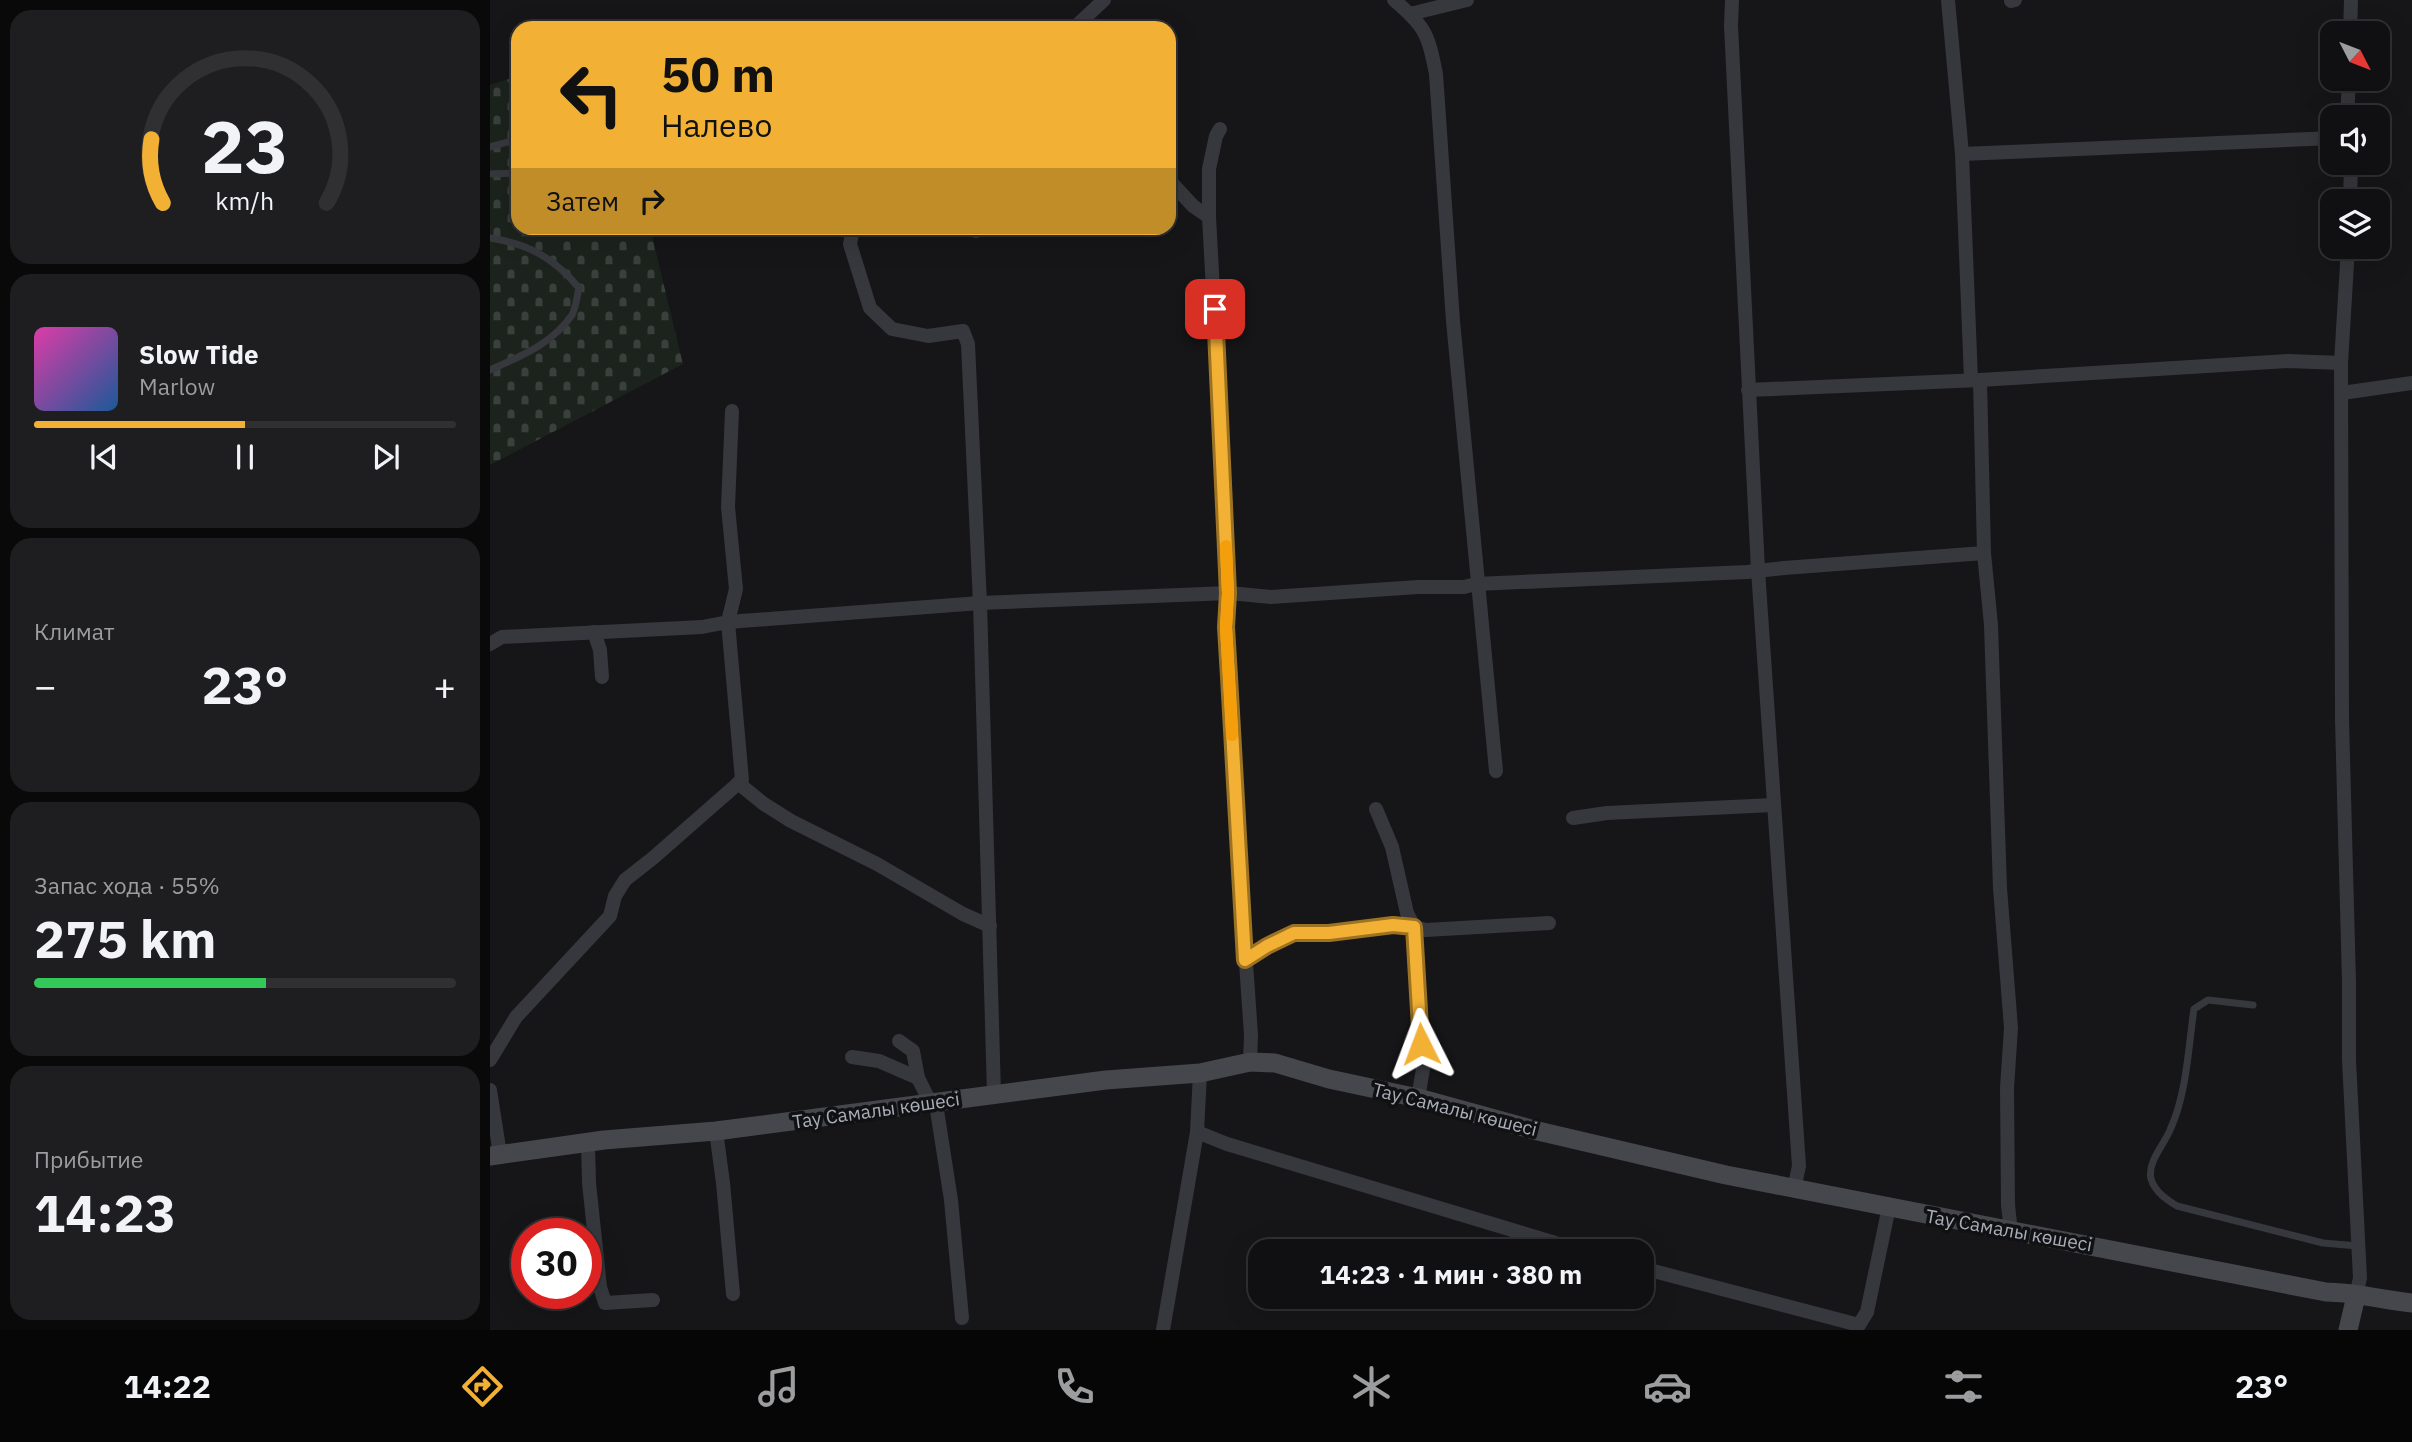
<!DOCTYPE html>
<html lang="ru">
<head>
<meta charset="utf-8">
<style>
  body { margin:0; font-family:"IBM Plex Sans",sans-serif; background:#1e1e20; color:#f1f3f6; height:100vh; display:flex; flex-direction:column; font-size:26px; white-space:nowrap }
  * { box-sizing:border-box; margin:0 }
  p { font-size:23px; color:#9c9d9f }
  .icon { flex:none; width:38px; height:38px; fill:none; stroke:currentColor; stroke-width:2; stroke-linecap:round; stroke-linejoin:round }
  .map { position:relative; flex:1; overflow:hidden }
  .sheet { display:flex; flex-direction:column; gap:10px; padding:10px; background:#09090a; width:490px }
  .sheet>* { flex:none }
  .top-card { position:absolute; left:21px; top:21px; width:665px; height:214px; border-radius:21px; box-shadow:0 7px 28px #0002,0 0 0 2px #303032; background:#f2b134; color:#111; overflow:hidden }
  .needle { width:46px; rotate:132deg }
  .tools { position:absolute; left:1830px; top:21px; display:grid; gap:14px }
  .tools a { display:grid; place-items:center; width:70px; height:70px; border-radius:14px; background:#101012; box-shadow:0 7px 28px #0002,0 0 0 2px #303032; font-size:35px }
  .speed { position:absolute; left:21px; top:1218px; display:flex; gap:14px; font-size:35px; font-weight:700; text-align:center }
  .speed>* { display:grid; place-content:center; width:91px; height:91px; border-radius:50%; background:#101012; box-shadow:0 7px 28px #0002,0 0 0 2px #303032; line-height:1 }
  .speed .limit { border:10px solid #d22; background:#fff; color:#111 }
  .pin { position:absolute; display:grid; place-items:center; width:60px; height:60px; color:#fff; margin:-30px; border-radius:14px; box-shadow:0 4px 10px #0006 }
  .me { position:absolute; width:77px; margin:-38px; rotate:357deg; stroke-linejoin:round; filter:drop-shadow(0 0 5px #0008) }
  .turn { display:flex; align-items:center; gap:24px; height:147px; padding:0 35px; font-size:32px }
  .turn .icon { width:91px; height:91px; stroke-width:2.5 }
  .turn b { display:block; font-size:49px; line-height:60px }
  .then { display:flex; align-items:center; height:66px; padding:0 35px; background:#0003; gap:14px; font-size:26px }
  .big { font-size:52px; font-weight:700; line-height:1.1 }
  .sheet .widget { flex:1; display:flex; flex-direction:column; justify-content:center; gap:10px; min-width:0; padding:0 24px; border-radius:21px; background:#1e1e20 }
  .sheet .dial { align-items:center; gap:0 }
  .dial svg { height:182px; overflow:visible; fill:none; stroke:#303032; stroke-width:7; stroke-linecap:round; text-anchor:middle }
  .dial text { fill:#f1f3f6; stroke:none }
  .song { display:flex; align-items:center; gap:21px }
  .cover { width:84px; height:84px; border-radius:10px; background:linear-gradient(135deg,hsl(320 70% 55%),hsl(210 70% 35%)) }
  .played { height:7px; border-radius:4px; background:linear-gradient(90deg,#f2b134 50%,#303032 50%) }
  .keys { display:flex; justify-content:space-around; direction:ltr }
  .heat { display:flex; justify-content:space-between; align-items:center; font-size:38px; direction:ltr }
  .charge { height:10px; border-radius:5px; background:linear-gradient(90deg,#34c759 55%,#303032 0) }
  .trip { position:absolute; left:758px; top:1239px; width:406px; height:70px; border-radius:21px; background:#101012; box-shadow:0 7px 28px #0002,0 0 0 2px #303032; font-weight:700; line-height:70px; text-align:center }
  .tab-bar { display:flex; height:112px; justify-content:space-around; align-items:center; background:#060607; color:#9c9d9f }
  .tab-bar .icon { width:49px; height:49px }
  .tab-bar .on { color:#f2b134 }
  .tab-bar b { font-size:32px; color:#f1f3f6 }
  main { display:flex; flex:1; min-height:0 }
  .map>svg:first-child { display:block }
  .cemetery { fill:url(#cemetery-stones) }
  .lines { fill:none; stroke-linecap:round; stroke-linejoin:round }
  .lane { stroke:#37383d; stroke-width:7 }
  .street { stroke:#37383d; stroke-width:14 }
  .secondary { stroke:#45474d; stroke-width:19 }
  .route-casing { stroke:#9d7322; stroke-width:18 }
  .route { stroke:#f2b134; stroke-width:12 }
  .slow { stroke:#f59e0b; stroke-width:12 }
  .labels { text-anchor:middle; stroke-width:7; stroke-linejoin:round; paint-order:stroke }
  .street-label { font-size:19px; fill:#a8adb8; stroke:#111113 }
</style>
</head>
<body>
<main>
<section class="sheet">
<div class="widget dial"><svg viewBox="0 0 100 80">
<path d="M14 69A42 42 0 1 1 86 69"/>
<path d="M14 69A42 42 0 0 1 9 41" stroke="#f2b134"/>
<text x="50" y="56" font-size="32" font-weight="700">23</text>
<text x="50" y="72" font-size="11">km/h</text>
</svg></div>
<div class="widget">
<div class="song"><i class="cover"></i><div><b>Slow Tide</b><p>Marlow</p></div></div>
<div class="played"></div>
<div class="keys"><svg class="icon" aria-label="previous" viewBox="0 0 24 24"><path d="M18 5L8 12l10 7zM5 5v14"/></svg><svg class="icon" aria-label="pause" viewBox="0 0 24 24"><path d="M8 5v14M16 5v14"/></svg><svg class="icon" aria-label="next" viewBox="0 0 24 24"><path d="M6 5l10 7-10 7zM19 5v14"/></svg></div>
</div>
<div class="widget"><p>Климат</p>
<div class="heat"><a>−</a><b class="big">23°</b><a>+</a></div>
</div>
<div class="widget"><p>Запас хода · 55%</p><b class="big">275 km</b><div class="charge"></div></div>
<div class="widget"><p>Прибытие</p><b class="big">14:23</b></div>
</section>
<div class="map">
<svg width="1922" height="1330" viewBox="0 0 1922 1330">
  <defs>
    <pattern id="cemetery-stones" width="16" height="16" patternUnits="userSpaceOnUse" patternTransform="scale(1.75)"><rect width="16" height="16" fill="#1c231d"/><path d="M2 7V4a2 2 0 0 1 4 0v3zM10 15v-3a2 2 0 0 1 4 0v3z" fill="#3a403c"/></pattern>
  </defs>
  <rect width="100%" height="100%" fill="#161618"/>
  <polygon class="cemetery" points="28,76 28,228 160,228 193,364 0,465 0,85"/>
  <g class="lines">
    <g class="lane">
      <polyline points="0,147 28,139"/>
      <polyline points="0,174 28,173"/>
      <path d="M0 238C39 244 64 258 89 288 87 296 86 308 82 315 62 344 31 356 0 370"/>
      <path d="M1763 1005 1718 1000 1704 1009C1698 1049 1697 1093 1680 1130 1674 1145 1657 1162 1661 1179 1665 1192 1677 1200 1687 1206L1833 1243 1868 1246"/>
    </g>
    <g class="street">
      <path d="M904 0C936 27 938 34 946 74L963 321 1006 771"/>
      <polyline points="1242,0 1241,26 1268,570 1309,1166 1304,1189"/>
      <polyline points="1458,0 1472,154 1481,380"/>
      <polyline points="1521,1 1525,0"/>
      <polyline points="920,14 977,0"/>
      <polyline points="584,28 614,0"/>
      <polyline points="1860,33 1861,0"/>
      <polyline points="1857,117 1859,79"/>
      <polyline points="730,129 726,136 719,169 719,217 733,473 739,593 736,627 745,803 761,1035 760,1062"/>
      <polyline points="1472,154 1843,138"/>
      <polyline points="679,180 703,206 719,217"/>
      <polyline points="1860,201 1861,163"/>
      <polyline points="363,228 360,244 380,308 402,329 438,336 473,331 478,344 490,603 504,1094"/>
      <polyline points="486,231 489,228"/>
      <polyline points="1858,247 1851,363 1852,720 1859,982 1859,1060 1870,1278 1866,1296"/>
      <polyline points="1490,380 1494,553 1501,625 1510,888 1521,1028 1517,1088 1518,1205 1521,1232"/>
      <polyline points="1258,390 1490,380 1798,361 1851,363"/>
      <polyline points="1852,393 1922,383"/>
      <polyline points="104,632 110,650 112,677"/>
      <polyline points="0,644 12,637 212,627 238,622 490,603 739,593 781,597 928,587 974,587 986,584 1257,572 1294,568 1494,553"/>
      <polyline points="248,783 274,804 301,821 387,864 473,914 500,926"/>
      <polyline points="886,809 902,847 917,913 924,927 936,930 1059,923"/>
      <polyline points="1083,818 1117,813 1283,805"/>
      <polyline points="755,960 777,946 804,933 839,933 903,925 924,927 933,1069 928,1098"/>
      <polyline points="409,1041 423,1051 428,1078 441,1104"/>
      <polyline points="362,1057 389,1061 428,1078"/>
      <polyline points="0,1060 26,1017 120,916 125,896 135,880 163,858 252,780 238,622 246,589 238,507 242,411"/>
      <polyline points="0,1090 10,1154"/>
      <polyline points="446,1104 461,1200 472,1318"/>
      <polyline points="226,1131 233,1183 243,1294"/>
      <polyline points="707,1132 737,1144 1092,1251"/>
      <polyline points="98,1143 99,1183 110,1287 115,1303 163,1300"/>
      <polyline points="1152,1268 1369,1325 1377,1312 1399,1207"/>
      <polyline points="673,1330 707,1132 710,1073"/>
    </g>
    <g class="secondary">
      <path d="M0 1156 114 1140 226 1131 616 1080 710 1073 760 1062 785 1063 839 1079 928 1098 1048 1131 1236 1175 1836 1292C1862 1292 1895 1300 1922 1303"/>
      <polyline points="1858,1330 1866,1296"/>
    </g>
  </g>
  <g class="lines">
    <defs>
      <polyline id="route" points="725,309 738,593 736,627 739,677 755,960 777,946 804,933 839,933 903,925 924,927 931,1044"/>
    </defs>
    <use href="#route" class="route-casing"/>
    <use href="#route" class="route"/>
    <polyline class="slow" points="736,546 738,593 736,627 742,735"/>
  </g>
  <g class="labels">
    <g class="street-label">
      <text transform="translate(965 1109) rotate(14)" y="7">Тау Самалы көшесі</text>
      <text transform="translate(386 1110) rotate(-8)" y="7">Тау Самалы көшесі</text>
      <text transform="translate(1519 1230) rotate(10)" y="7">Тау Самалы көшесі</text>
    </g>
  </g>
</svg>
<div class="tools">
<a><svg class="needle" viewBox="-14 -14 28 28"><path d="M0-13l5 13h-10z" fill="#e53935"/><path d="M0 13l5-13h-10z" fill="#9c9d9f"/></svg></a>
<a><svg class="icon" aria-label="sound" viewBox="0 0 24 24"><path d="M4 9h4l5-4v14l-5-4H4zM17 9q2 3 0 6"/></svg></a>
<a><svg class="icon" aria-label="layers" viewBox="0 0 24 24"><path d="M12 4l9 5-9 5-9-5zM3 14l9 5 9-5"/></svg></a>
</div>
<div class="speed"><div class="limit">30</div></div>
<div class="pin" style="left:725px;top:309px;background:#d93025"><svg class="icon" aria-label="arrive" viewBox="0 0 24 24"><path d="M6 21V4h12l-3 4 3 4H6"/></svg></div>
<svg class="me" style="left:931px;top:1044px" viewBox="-20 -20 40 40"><path d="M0-17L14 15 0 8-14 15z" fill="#f2b134" stroke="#fff" stroke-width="4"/></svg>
<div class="trip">14:23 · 1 мин · 380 m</div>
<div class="top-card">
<div class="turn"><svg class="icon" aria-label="left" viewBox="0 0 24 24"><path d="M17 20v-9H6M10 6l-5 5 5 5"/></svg><div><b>50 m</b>Налево</div></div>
<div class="then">Затем<svg class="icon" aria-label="right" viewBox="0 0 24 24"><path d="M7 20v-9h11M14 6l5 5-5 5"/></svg></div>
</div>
</div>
</main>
<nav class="tab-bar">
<b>14:22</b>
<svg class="icon on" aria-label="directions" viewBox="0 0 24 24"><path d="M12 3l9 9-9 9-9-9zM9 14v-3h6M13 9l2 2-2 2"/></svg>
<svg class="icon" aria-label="music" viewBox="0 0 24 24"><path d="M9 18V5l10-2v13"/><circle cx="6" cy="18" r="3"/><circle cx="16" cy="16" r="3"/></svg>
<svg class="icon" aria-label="phone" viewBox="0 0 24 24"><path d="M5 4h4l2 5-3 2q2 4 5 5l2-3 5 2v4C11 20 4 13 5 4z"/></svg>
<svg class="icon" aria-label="climate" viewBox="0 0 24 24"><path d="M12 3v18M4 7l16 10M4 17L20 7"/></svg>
<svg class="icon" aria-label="car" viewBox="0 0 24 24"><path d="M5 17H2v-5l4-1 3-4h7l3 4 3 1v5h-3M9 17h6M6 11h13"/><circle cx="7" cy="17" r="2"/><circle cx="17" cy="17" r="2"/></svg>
<svg class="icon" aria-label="filters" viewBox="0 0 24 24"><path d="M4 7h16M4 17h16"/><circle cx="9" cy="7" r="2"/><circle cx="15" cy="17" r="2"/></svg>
<b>23°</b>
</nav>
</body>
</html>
